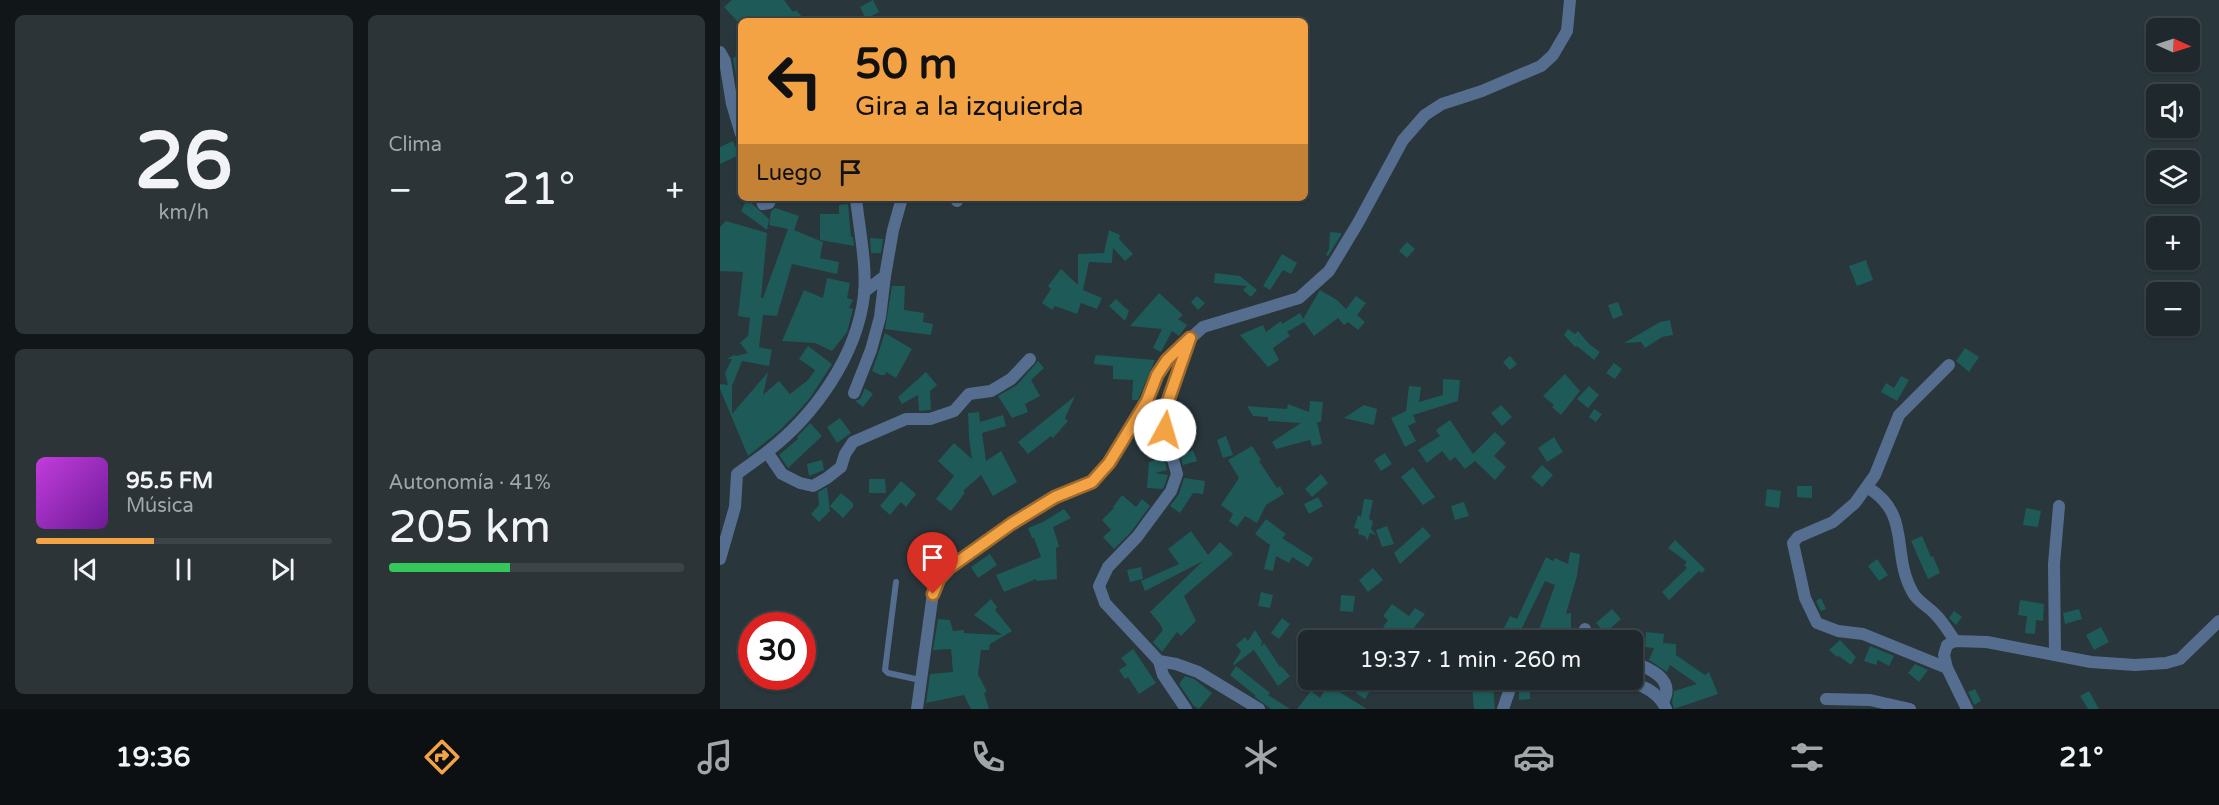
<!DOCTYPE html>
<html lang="es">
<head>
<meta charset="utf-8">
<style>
  body { margin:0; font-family:"Varela Round",sans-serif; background:#2c3438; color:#f1f3f6; height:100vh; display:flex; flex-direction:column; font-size:22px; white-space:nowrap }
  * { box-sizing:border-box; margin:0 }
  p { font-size:20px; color:#a1a6a9 }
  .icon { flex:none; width:33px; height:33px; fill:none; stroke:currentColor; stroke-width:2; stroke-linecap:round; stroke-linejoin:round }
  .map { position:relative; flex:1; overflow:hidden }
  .details { display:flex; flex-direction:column; gap:15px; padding:15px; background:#111618; width:720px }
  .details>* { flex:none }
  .hud { position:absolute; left:18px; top:18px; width:570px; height:183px; border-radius:9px; box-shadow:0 2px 4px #0004,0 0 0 2px #3c4448; background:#f4a344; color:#111; overflow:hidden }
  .needle { width:39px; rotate:93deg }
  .buttons { position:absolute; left:1426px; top:18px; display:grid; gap:12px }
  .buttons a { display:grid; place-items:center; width:54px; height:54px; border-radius:9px; background:#1f282c; box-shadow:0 2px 4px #0004,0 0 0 2px #3c4448; font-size:30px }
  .speed { position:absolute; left:18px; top:612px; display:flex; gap:12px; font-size:30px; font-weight:700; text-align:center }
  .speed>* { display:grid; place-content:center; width:78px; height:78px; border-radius:50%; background:#1f282c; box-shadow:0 2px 4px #0004,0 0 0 2px #3c4448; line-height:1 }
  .speed .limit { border:9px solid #d22; background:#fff; color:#111 }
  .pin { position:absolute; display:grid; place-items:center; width:51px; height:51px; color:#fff; margin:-62px -26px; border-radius:50% 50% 50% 0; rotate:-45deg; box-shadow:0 0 6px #0007 }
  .pin .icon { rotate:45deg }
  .me { position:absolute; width:66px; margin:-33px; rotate:6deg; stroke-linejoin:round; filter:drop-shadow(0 0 4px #0008) }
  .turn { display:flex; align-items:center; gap:21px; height:126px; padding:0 18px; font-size:27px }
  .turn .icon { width:78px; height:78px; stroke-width:2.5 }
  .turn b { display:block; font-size:42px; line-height:51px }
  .then { display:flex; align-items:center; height:57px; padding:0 18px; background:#0003; gap:12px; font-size:22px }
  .big { font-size:45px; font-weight:600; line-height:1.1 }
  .details .widget { flex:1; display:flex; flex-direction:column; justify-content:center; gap:9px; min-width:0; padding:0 21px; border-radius:9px; background:#2c3438 }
  .details .dial { align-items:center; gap:0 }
  .dial b { font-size:78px; line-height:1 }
  .song { display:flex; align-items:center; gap:18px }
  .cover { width:72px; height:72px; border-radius:9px; background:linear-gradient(135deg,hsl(290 70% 55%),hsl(280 70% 35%)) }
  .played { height:6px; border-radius:3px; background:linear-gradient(90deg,#f4a344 40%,#3c4448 40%) }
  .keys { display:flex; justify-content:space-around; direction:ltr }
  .heat { display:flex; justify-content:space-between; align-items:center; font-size:33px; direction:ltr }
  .charge { height:9px; border-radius:4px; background:linear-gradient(90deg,#34c759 41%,#3c4448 0) }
  .details .tiles { flex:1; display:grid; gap:15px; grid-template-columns:repeat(2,1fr) }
  .trip { position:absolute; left:578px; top:630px; width:345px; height:60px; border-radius:9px; background:#1f282c; box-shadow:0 2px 4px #0004,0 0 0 2px #3c4448; font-weight:600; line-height:60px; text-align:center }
  .tabs { display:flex; height:96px; justify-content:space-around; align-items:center; background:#0c1012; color:#a1a6a9 }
  .tabs .icon { width:42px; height:42px }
  .tabs .on { color:#f4a344 }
  .tabs b { font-size:27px; color:#f1f3f6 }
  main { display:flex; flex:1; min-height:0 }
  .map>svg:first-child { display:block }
  .building { fill:#1e5a58 }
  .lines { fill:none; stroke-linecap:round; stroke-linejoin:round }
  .lane { stroke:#556e90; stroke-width:6 }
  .street { stroke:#556e90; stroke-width:12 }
  .route-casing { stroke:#9f6a2c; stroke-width:15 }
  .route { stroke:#f4a344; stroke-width:10 }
</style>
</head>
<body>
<main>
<section class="details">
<div class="tiles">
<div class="widget dial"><b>26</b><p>km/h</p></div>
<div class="widget"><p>Clima</p>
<div class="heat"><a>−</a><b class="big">21°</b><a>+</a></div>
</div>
<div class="widget">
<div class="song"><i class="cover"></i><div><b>95.5 FM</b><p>Música</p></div></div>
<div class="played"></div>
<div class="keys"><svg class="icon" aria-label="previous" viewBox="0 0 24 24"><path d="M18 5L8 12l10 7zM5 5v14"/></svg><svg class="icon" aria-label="pause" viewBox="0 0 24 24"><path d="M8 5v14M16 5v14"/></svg><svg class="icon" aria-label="next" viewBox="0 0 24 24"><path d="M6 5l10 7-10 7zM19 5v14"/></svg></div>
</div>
<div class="widget"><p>Autonomía · 41%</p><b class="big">205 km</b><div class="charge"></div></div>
</div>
</section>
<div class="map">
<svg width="1499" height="709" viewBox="0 0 1499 709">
  <rect width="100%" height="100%" fill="#29363b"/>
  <g class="building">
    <polygon points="12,0 64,0 73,12 76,10 86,21 17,21 4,7"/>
    <polygon points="153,0 159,12 146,19 140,7"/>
    <polygon points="21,54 21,87 18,89 13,58"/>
    <polygon points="13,141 19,155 0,164 0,147"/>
    <polygon points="27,199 49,219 47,230 21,211"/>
    <polygon points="128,204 131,237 133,237 134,246 100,240 100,214 119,214 119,205"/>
    <polygon points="55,208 79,216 74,230 103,242 100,258 119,262 117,274 72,264 57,316 43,315 39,347 52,350 49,366 22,361 12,386 12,414 48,372 43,395 59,381 70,394 88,380 95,370 79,359 88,346 112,364 90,398 75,415 59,431 28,456 0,389 0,384 8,385 5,373 12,359 7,359 14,355 16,356 28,353 20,343 28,336 30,318 18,316 23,272 0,271 0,227 6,221 47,233 41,298 43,298 68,229 49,225 51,211"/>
    <polygon points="389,230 400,235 399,239 413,254 405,261 393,248 392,263 369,262 363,290 382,298 377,309 361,303 357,314 335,306 332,310 322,303 331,289 328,286 341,269 358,285 358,254 384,253"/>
    <polygon points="610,232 621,233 621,235 608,256 606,255 609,249"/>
    <polygon points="150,238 163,239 161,253 151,253"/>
    <polygon points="687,242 695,249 687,258 679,251"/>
    <polygon points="562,254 577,263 571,274 563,270 550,290 543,286"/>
    <polygon points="1146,260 1153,280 1137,286 1129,266"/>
    <polygon points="495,273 520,276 537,290 531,297 523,290 527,286 494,283"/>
    <polygon points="107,278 130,283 127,298 133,300 129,308 133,309 127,332 112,351 95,343 62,341 84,290 103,298"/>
    <polygon points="172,286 185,286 184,310 204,313 203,322 213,324 211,335 165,329"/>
    <polygon points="600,290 617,300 626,309 636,296 646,303 637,315 645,322 638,330 628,322 624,325 618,318 594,336 584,322 567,332 570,336 553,348 559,360 548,367 520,335 543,325 546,332 561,321 562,324 580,313 583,319"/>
    <polygon points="439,293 463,315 458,319 467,325 459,336 452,331 441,352 433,348 442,329 410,326"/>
    <polygon points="477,296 485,303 478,310 471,302"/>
    <polygon points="396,299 409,311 405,321 389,306"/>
    <polygon points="898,302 903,315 893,319 888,305"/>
    <polygon points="950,320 953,335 942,337 925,348 921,342 904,343 940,322"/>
    <polygon points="848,329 855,334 858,331 869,344 880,352 874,360 857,346 855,347 844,335"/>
    <polygon points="165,333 192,349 176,378 166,372 165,375 161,375 152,371"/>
    <polygon points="1245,348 1259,357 1249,372 1236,361"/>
    <polygon points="377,355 435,360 418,400 412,400 413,380 393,379 393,366 374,364 375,357"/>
    <polygon points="790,356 797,364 790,370 783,362"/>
    <polygon points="318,361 324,368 311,380 320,396 305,404 308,412 292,418 278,396 297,385"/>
    <polygon points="894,363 902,369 895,379 886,373"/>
    <polygon points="206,372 217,385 210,391 211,410 199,411 198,395 182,404 178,397"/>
    <polygon points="845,374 860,391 841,415 832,407 834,405 823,396"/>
    <polygon points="1181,376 1189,380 1177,401 1161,392 1166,383 1174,388"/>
    <polygon points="723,379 740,380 738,401 693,415 696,422 688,426 696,441 685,447 671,418 686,411 689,386 701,387 699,402 723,395"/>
    <polygon points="869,386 879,395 868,408 857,399"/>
    <polygon points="145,388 153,394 143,407 135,401 140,399"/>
    <polygon points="355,396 345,418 348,421 333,438 331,436 308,454 298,442"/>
    <polygon points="590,401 603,402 601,422 597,422 602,444 592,446 590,440 556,449 552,442 581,423 548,421 548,417 533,416 527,406 567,409 568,404 589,412"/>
    <polygon points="644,405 657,409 654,425 624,418"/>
    <polygon points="781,405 792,417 782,426 771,413"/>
    <polygon points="874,409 882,414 876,422 869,417"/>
    <polygon points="259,412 260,422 283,415 286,426 262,433 266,461 281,451 297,482 273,496 261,475 243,491 245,493 231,511 216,499 234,476 218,461 234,443 252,459 249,438 248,413"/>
    <polygon points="120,418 131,433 117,443 107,427"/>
    <polygon points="730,420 753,454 775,432 786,443 774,456 786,467 775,480 755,461 745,469 735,457 730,461 722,451 707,463 698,450 720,436 716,430"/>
    <polygon points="90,423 102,436 68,468 59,455 78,439 77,437"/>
    <polygon points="506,436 513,455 503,458 497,440"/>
    <polygon points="834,437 843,452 827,462 818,448"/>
    <polygon points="532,446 541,460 539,461 557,488 560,486 564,494 546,505 537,523 525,516 517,527 509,521 513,514 501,505 519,478 508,460"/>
    <polygon points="467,449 468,452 473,450 477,461 463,465 459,452"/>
    <polygon points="665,453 672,464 661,471 654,460"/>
    <polygon points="444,457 447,470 435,473 448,475 444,487 442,489 427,488 429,462"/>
    <polygon points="102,460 104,470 89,476 87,464"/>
    <polygon points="822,465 833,475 822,487 811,477"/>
    <polygon points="693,467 715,497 703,505 681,477"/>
    <polygon points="601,474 608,483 592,497 585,489"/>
    <polygon points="464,478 485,481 483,494 473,493 460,513 450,506 459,494"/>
    <polygon points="149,479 165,479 166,493 149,493"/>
    <polygon points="181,481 196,494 186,507 181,502 170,515 160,506"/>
    <polygon points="1077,486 1092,486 1092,498 1077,497"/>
    <polygon points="107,487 110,511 99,522 91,514 99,505 98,492"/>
    <polygon points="1047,489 1061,491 1059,508 1045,506"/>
    <polygon points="121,493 133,503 133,507 123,518 110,506"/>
    <polygon points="402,495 416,507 422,499 430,506 411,532 394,549 383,537 391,530 382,520 394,508 393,507"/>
    <polygon points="598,497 603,506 589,514 584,504"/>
    <polygon points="644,499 653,500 649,519 653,521 651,529 656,535 650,533 647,541 645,536 638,534 639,529 634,528 638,515 641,517"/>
    <polygon points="744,502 749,516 735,520 731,506"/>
    <polygon points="1306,508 1321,511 1318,527 1303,525"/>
    <polygon points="344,509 351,518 333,527 339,546 336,548 337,579 317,581 316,579 284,592 276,575 321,557 314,538 312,538 308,528 323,522"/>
    <polygon points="546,519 566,534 562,538 593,558 588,567 572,557 569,563 556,556 553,571 544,569 550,545 535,534"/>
    <polygon points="667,526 674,544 662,547 656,530"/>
    <polygon points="703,527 711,536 680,564 674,553"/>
    <polygon points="471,531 488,555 500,542 513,554 464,596 476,621 461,636 457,632 442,652 433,642 443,630 440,624 430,612 483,561 425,591 421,581 459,564 448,549"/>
    <polygon points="1202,536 1211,557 1213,556 1220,573 1208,579 1191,541"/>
    <polygon points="955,540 985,569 982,573 979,571 949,600 942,592 967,568 964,565 967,562 948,548"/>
    <polygon points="850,552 860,554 857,576 846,614 851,613 851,632 830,635 829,639 817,635 835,585 825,581 796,640 778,640 790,616 797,619 826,557 833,561 835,558 848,564"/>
    <polygon points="270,554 277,565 258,578 251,567"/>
    <polygon points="1157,559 1168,575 1159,581 1148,566"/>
    <polygon points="421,567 423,579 410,582 407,570"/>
    <polygon points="653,568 663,580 648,592 639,580"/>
    <polygon points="541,592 553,595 550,608 538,606"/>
    <polygon points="621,595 635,596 633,612 620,611"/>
    <polygon points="1101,598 1106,609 1101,611 1096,601"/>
    <polygon points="271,599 277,607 275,610 292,631 270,644 269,650 261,650 258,674 267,692 264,693 269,709 251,709 244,695 206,703 210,674 233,672 231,649 213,650 218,619 230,620 233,631 244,630 244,633 282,635 254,615"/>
    <polygon points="1300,600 1324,604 1323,621 1316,620 1315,634 1305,633 1307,616 1298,615"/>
    <polygon points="672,604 689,616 695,608 705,614 684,640 671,640 675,633 663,627 668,620 663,616"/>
    <polygon points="892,609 901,619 885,633 876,623"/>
    <polygon points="1359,609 1362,619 1345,624 1343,613"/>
    <polygon points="1234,611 1242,617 1236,625 1229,618"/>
    <polygon points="562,618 570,624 559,639 551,633"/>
    <polygon points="1381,627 1389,642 1374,650 1366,635"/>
    <polygon points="535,630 542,641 541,647 544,643 560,667 561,666 570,676 558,686 534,650 514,665 513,664 521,651 516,645 525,637 528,641"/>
    <polygon points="926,632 944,634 943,643 956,644 956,655 985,675 989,672 998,694 954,709 952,702 954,691 977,684 950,665 947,672 929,660 934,648 925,647"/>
    <polygon points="1120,640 1136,657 1131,665 1119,656 1117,657 1109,650"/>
    <polygon points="1150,646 1174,656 1169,666 1158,660 1156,665 1144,661"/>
    <polygon points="413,649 436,683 419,694 408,677 405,679 399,670 407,665 401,658"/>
    <polygon points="1195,664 1208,670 1199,682 1188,673"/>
    <polygon points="516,666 550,693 548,695 570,709 551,709 535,697 535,695 510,675"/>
    <polygon points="465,676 474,679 492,693 479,709 474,706 459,684"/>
    <polygon points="643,683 652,688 645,699 636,693"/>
    <polygon points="608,685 647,709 577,709 591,691 600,698"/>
    <polygon points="773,686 775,709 754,709 752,687"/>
    <polygon points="799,687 810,687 810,699 799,700"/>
    <polygon points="1255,689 1261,701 1254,705 1248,692"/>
    <polygon points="1369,691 1379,709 1368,709 1360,696"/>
  </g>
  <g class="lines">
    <polyline class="lane" points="176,582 165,670 168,673 200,680"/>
    <g class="street">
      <polyline points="0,52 5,61 12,104 21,134"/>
      <polyline points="41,198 43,204 49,203 51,198"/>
      <polyline points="236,198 237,201"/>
      <polyline points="144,292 165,276 173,230 182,198"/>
      <polyline points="468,342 446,404 445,430 457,474 451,491 417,537 388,567 379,586 385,603 439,661 456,664 478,672 539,709"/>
      <polyline points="134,393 151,350 160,317 165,276"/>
      <polyline points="47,452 62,474 80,483 93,486 107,478 121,467 125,454 133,442 186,419 210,419 234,411 249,394 271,391 291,379 310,359"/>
      <path d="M1147 487C1193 515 1170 553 1193 593 1198 602 1209 607 1216 615 1223 622 1229 632 1235 641"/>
      <path d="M0 559 15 507 17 474C26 467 37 460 47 452 94 416 137 356 144 295 147 265 139 228 136 198"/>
      <polyline points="865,640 865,629"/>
      <polyline points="1335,655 1334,564 1339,506"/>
      <polyline points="439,661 443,675 466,709"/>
      <path d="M912 662C929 668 956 679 943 702"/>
      <polyline points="1227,668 1143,634 1118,631 1097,623 1085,598 1073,543 1078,537 1113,522 1135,503 1155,475 1179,415 1229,365"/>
      <polyline points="849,680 859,682 893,680"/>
      <path d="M901 680C919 684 938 690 946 709"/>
      <polyline points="1106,699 1150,700 1190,709"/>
      <polyline points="197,709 213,593 219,579 229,568 291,523 335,497 372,482 389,463 427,401 437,375 447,360 483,327 579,298 609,271 638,223 683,140 705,115 722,104 762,91 821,66 833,55 847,31 850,0"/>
      <polyline points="783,709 793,680"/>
      <polyline points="1247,709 1227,668 1224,655 1227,645 1235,641 1267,642 1371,662 1415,665 1446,663 1460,659 1499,621"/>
    </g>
  </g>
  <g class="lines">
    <defs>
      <polyline id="route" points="213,594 219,579 229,568 291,524 335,497 372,482 389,463 427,401 437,375 447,360 470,338 447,404 445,430"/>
    </defs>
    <use href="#route" class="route-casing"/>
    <use href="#route" class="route"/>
  </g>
</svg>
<div class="buttons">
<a><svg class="needle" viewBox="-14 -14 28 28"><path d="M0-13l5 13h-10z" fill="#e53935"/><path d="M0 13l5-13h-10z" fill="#a1a6a9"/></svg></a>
<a><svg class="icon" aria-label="sound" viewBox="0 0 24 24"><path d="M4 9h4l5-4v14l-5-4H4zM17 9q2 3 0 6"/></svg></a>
<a><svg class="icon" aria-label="layers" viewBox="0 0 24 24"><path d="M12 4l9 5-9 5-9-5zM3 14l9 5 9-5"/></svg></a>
<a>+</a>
<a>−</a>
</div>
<div class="speed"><div class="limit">30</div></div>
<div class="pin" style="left:213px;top:594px;background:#d93025"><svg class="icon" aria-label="arrive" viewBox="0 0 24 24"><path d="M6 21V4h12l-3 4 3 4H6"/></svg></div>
<svg class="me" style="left:445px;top:430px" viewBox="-20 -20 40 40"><circle r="19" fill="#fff"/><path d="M0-13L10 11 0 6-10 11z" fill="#f4a344"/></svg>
<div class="trip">19:37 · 1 min · 260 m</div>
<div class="hud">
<div class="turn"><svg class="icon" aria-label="left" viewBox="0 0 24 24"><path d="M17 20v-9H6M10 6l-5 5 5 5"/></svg><div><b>50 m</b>Gira a la izquierda</div></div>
<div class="then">Luego<svg class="icon" aria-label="arrive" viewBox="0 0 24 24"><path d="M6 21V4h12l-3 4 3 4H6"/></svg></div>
</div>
</div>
</main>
<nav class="tabs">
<b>19:36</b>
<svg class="icon on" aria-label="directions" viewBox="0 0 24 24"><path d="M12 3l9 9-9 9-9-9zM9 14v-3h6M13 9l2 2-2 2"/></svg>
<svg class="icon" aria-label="music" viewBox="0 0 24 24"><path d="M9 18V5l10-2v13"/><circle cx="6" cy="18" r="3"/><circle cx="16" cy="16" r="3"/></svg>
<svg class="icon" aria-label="phone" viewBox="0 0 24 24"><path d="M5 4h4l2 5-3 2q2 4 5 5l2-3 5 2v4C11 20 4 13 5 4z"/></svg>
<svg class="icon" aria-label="climate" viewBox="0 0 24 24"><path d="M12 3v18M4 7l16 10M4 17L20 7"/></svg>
<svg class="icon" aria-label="car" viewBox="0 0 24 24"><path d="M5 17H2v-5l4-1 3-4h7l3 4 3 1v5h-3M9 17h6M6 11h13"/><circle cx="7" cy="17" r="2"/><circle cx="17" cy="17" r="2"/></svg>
<svg class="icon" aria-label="filters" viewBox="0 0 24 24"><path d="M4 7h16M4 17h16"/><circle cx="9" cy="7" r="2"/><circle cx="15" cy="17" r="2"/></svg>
<b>21°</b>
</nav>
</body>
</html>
